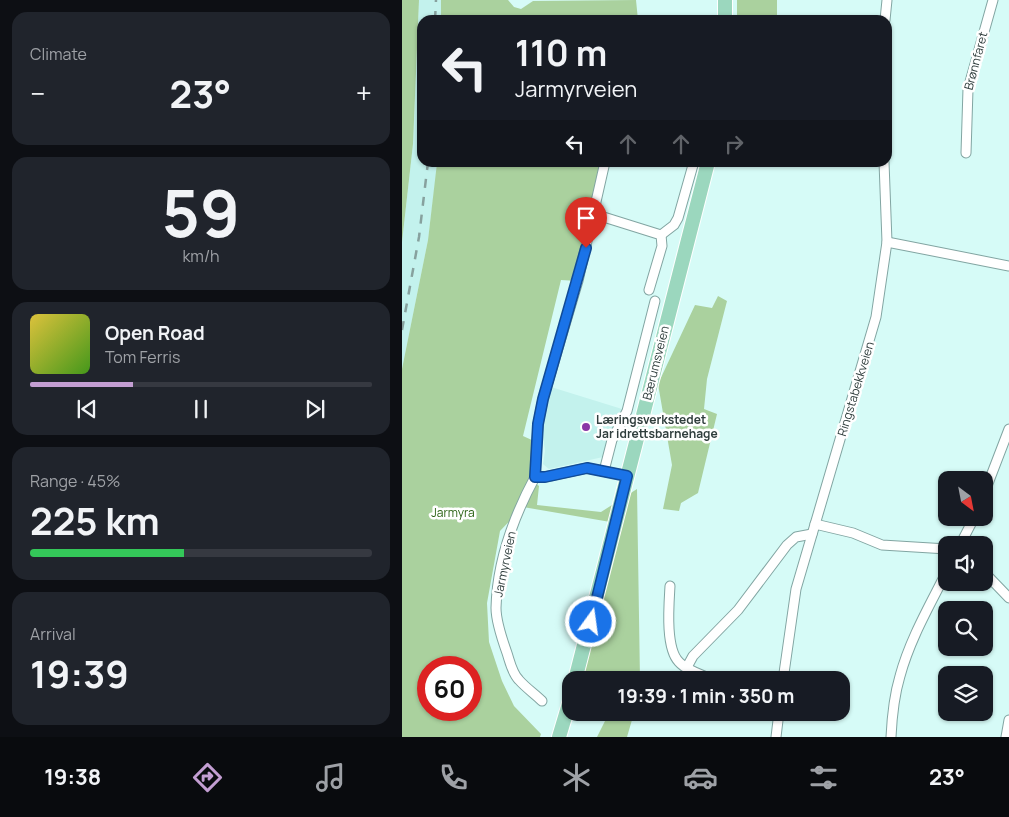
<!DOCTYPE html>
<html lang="en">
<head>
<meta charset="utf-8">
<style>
  body { margin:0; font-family:Manrope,sans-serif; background:#20242c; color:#f1f3f6; height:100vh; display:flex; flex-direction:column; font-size:19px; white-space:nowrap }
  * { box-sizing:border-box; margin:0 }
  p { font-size:16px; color:#9ea1a6 }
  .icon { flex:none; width:28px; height:28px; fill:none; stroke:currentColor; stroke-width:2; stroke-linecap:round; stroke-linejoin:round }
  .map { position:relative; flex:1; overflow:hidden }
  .panel { display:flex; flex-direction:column; gap:12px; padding:12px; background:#0d0f14; width:402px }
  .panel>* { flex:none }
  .top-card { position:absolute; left:15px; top:15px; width:475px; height:152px; border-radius:15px; box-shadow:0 1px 4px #0004; background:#171b24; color:#f1f3f6; overflow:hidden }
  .needle { width:32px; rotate:148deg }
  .fabs { position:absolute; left:536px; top:471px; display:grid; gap:10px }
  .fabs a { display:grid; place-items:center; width:55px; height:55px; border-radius:10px; background:#171b24; box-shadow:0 1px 4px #0004; font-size:25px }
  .speed { position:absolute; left:15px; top:656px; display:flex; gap:10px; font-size:25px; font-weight:700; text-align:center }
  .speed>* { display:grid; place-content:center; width:65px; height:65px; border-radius:50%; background:#171b24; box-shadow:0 1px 4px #0004; line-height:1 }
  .speed .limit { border:8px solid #d22; background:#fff; color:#111 }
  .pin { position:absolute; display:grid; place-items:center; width:42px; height:42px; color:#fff; margin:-51px -21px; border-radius:50% 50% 50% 0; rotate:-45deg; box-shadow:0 0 5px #0007 }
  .pin .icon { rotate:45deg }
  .me { position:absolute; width:55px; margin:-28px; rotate:14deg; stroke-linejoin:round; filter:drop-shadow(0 0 4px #0008) }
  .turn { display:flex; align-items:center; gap:18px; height:105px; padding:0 15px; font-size:22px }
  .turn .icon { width:65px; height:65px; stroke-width:2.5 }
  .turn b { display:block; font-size:35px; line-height:42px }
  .lanes { display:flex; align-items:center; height:48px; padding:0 15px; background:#0003; justify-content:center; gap:25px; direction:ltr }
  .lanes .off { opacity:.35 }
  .big { font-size:38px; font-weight:700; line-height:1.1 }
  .panel .card { flex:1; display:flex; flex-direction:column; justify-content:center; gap:8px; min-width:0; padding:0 18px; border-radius:15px; background:#20242c }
  .panel .dial { align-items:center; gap:0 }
  .dial b { font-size:65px; line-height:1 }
  .song { display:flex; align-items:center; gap:15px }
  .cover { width:60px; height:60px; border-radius:8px; background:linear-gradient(135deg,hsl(50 70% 55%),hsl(100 70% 35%)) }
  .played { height:5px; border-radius:2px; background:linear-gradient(90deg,#c39ed2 30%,#363941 30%) }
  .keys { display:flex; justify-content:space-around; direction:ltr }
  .heat { display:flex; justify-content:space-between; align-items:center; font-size:28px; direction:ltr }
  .charge { height:8px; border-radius:4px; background:linear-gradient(90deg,#34c759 45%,#363941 0) }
  .trip { position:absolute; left:160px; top:671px; width:288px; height:50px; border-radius:15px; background:#171b24; box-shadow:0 1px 4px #0004; font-weight:700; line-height:50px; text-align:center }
  .dock { display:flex; height:80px; justify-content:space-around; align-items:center; background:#090b0e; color:#9ea1a6 }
  .dock .icon { width:35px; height:35px }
  .dock .current { color:#c39ed2 }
  .dock b { font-size:22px; color:#f1f3f6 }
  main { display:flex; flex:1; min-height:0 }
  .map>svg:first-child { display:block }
  .built { fill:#c3f2ed }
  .green { fill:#aad19e; fill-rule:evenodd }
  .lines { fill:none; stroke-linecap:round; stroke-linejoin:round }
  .minor-casing { stroke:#82a5a2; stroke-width:11 }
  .primary-casing { stroke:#fff; stroke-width:16 }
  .minor { stroke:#fff; stroke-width:9 }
  .primary { stroke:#9bd7be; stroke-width:14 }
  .rail { stroke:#87a19e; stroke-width:2.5; stroke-dasharray:9 9; stroke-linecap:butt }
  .route-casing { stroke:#114b97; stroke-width:12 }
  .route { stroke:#1a73e8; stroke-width:9 }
  .poi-dot { fill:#8a37a6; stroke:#fff; stroke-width:2 }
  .labels { text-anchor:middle; stroke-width:5; stroke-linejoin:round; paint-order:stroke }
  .street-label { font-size:12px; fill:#303e3d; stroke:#fff }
  .poi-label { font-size:12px; font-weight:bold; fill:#303e3d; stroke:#fff; text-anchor:start }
  .park-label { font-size:12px; fill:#2c6316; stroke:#fff }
</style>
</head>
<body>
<main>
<section class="panel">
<div class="card"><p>Climate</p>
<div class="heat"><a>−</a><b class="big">23°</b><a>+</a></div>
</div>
<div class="card dial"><b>59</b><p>km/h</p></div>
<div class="card">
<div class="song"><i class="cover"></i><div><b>Open Road</b><p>Tom Ferris</p></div></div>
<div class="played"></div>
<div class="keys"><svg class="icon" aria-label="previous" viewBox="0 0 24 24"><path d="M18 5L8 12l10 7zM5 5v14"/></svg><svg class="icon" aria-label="pause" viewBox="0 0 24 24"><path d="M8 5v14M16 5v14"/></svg><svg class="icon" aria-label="next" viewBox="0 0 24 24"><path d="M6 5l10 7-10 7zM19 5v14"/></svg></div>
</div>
<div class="card"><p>Range · 45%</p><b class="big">225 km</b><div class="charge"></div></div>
<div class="card"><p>Arrival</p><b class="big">19:39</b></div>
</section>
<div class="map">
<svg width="607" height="737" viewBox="0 0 607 737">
  <rect width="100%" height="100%" fill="#d6fbf7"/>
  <g class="built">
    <polygon points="17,0 39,0 39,20 20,20 20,162 35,163 34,176 26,240 0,369 0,242 11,144"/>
    <polygon points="149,387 220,409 201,457 147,469 141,464 143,451 140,430"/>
  </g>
  <g class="green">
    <polygon points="0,0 17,0 11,144 0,242"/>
    <polygon points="39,0 106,0 112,7 119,9 131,1 234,0 236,20 39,20"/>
    <rect x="335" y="0" width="40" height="20"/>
    <path d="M35 163H203L176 281 159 280 121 436 132 441 128 478 137 486 135 505 199 512 235 489 238 680H180L220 524 121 507 98 531 85 603 87 642 100 681 112 706 139 734 138 737H0V369L26 240ZM26 668H69V710H26Z"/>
    <polygon points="316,296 325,301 305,379 302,409 315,414 296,493 279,503 277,511 261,509 270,465 256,384 293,305 310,308"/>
    <polygon points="207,713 232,713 225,737 195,737"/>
  </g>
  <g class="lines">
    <defs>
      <g id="minor">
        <polyline points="483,20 485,0"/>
        <polyline points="564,153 566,89 591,0"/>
        <polyline points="203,162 176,281 141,399 136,424 133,477 143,477 185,468 225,476"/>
        <polyline points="192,214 259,235 260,246 247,290"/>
        <polyline points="259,235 272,225 276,218 291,165"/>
        <polyline points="485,242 607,266"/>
        <polyline points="202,471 210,440 225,411 253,301"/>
        <path d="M133 477C112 516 95 563 94 608 94 622 100 639 105 653 108 662 110 673 117 680 124 688 133 694 140 701"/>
        <polyline points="582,494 607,429"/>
        <polyline points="413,524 451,533 480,545 545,549"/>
        <polyline points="558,545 572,518"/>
        <polyline points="582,572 607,598"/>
        <path d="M268 586C267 604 263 648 277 662 285 671 301 675 312 680"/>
        <polyline points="285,667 291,656 336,610 385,545 394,537 410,534"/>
        <polyline points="381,680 394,589 474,317 485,242 482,162"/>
        <polyline points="374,737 377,712"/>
        <path d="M489 737C490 716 492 696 498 676 508 639 528 605 545 571"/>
        <polyline points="604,737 607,720"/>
      </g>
      <g id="primary">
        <polyline points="323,0 323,20"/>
        <polyline points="173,680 306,162"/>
        <polyline points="157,737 169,697"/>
      </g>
    </defs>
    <use href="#minor" class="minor-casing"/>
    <use href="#primary" class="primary-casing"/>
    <use href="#minor" class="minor"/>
    <use href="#primary" class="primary"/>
    <g class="rail">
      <polyline points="33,20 34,0"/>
      <polyline points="0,330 17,237 26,162"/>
    </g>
  </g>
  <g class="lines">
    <defs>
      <polyline id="route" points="184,248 141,399 136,424 133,477 143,477 185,468 225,476 189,622"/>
    </defs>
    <use href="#route" class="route-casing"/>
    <use href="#route" class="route"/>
  </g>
  <circle class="poi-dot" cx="184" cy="427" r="5"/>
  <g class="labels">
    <g class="street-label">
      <text transform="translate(574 61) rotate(-75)" y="4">Brønnfaret</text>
      <text transform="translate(254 363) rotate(-76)" y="4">Bærumsveien</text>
      <text transform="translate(454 389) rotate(-73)" y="4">Ringstabekkveien</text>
      <text transform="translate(103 564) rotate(-78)" y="4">Jarmyrveien</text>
    </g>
    <g class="poi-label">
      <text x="194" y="424">Læringsverkstedet<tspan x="194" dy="14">Jar idrettsbarnehage</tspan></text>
    </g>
    <g class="park-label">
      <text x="51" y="517">Jarmyra</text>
    </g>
  </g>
</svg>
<div class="fabs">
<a><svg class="needle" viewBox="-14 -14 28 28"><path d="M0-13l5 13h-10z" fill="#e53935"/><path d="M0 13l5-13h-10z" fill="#9ea1a6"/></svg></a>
<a><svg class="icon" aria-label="sound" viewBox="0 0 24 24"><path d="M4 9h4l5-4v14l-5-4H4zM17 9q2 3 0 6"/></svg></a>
<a><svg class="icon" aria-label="search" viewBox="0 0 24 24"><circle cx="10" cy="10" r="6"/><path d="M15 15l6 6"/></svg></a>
<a><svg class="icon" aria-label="layers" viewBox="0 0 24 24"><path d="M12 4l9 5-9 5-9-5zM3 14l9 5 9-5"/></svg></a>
</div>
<div class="speed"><div class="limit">60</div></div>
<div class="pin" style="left:184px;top:248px;background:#d93025"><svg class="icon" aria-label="arrive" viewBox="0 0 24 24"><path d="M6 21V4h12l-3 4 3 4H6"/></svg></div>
<svg class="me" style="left:189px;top:622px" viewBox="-20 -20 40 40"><circle r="17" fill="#1a73e8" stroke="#fff" stroke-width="3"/><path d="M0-11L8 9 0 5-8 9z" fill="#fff"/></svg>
<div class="trip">19:39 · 1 min · 350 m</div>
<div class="top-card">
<div class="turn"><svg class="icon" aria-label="left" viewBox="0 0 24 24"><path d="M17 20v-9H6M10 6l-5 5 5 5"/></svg><div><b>110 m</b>Jarmyrveien</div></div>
<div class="lanes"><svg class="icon" aria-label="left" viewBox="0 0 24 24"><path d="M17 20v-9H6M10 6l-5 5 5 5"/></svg><svg class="icon off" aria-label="ahead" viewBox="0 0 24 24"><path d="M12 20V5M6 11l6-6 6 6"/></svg><svg class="icon off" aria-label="ahead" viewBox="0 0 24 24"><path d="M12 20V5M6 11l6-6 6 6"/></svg><svg class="icon off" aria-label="right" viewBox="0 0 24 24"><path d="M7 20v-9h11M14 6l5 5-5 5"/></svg></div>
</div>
</div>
</main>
<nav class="dock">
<b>19:38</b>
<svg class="icon current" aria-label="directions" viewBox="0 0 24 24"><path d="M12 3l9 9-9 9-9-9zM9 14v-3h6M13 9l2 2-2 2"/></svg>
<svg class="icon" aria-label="music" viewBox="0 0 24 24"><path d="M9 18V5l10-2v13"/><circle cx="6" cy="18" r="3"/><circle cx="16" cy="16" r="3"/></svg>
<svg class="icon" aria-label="phone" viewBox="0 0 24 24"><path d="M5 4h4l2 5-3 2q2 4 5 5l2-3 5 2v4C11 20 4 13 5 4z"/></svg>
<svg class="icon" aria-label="climate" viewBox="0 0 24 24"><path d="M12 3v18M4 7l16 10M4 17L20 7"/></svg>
<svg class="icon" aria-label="car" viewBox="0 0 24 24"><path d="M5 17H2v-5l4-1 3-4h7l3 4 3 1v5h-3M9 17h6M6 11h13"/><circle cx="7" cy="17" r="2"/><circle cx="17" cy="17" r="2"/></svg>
<svg class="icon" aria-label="filters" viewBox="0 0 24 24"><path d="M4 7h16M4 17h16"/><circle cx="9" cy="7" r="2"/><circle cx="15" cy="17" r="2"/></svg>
<b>23°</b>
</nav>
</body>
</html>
